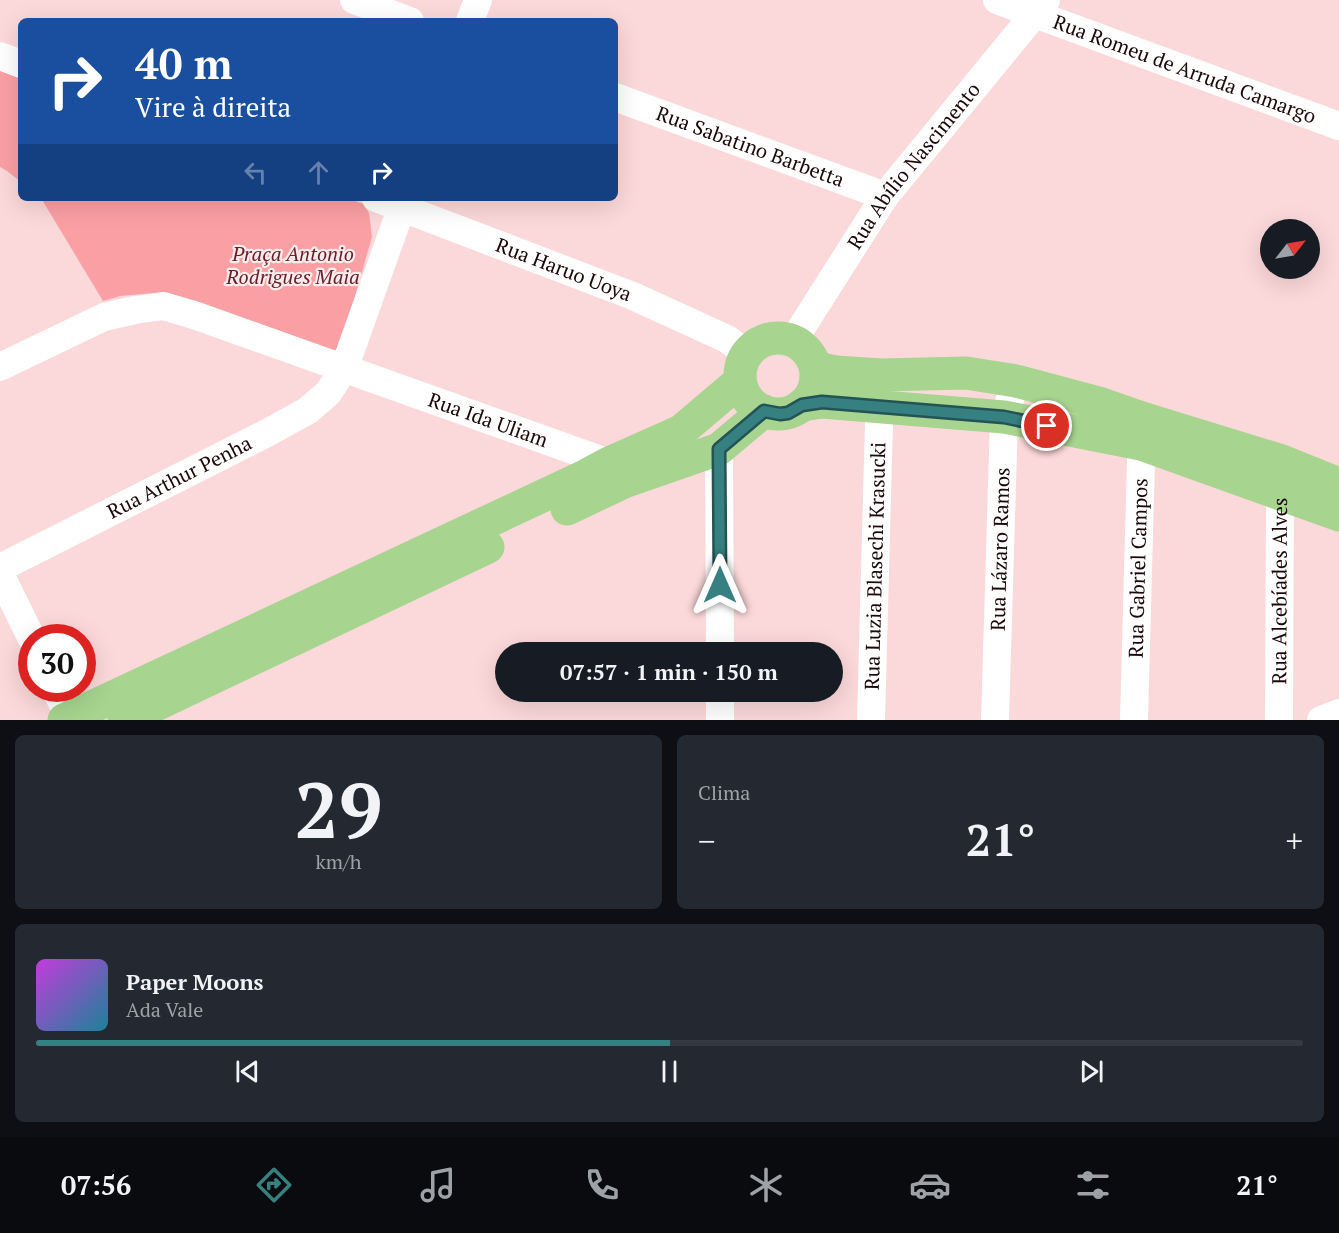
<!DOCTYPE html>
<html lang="pt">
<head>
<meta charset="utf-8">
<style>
  body { margin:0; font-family:"PT Serif",serif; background:#242831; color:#f1f3f6; height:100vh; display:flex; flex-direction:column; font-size:22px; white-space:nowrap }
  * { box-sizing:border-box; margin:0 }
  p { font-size:20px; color:#9ea1a6 }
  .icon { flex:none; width:33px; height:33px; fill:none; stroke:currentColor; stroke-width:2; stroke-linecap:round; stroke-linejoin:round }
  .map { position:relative; height:720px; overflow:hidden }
  .drawer { display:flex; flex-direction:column; gap:15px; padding:15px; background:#0d0f14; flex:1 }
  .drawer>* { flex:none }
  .guide { position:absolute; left:18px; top:18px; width:600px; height:183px; border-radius:9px; box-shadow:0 6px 24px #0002; background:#1a4fa0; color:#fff; overflow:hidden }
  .needle { width:39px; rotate:59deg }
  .controls { position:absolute; left:1260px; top:219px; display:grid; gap:12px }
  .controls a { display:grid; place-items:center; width:60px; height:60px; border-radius:50%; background:#171b24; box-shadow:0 6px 24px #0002; font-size:30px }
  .speed { position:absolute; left:18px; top:624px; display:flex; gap:12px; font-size:30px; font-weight:700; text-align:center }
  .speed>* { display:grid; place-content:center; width:78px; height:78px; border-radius:50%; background:#171b24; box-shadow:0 6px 24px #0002; line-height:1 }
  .speed .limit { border:9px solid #d22; background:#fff; color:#111 }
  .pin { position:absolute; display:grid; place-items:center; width:51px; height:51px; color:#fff; margin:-26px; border:3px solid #fff; border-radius:50%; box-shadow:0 2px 6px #0007 }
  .me { position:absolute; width:66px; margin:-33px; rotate:0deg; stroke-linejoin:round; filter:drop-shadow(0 0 4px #0008) }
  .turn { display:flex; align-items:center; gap:21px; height:126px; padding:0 18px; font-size:27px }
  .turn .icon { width:78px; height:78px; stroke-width:2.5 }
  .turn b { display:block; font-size:42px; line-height:51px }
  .lanes { display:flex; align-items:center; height:57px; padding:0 18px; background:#0003; justify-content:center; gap:30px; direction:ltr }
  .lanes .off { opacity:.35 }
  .big { font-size:45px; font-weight:700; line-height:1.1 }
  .drawer .widget { flex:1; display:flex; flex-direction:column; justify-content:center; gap:9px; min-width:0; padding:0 21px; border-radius:9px; background:#242831 }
  .drawer .dial { align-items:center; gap:0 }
  .dial b { font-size:78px; line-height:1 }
  .song { display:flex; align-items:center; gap:18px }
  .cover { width:72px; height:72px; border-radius:9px; background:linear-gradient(135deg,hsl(290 70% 55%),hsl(190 70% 35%)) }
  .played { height:6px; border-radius:3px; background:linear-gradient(90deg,#378081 50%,#363941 50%) }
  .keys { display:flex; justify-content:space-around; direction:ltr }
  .heat { display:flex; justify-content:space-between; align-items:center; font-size:33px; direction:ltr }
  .drawer .tiles { flex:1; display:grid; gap:15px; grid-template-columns:1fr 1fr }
  .widget:last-child { grid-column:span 2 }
  .trip { position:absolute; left:495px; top:642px; width:348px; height:60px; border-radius:30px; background:#171b24; box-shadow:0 6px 24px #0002; font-weight:700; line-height:60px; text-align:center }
  .tab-bar { display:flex; height:96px; justify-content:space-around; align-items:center; background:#090b0e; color:#9ea1a6 }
  .tab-bar .icon { width:42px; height:42px }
  .tab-bar .current { color:#378081 }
  .tab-bar b { font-size:27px; color:#f1f3f6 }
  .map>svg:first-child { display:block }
  .green { fill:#faa0a5 }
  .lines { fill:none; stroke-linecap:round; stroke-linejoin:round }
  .minor { stroke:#fff; stroke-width:28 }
  .major { stroke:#a7d48f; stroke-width:33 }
  .route-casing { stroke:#245354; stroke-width:15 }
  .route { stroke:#378081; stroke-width:10 }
  .labels { text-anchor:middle; stroke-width:4.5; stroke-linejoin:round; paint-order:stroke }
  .street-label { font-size:20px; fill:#1b090a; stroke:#f8ecec }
  .park-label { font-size:20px; font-style:italic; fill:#6d1e2a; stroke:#f8ecec }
</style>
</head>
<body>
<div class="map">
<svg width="1339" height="720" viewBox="0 0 1339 720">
  <rect width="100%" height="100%" fill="#fbd8d9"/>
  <g class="green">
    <polygon points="0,66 21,74 21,182 7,171 0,167"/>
    <polygon points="41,198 348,198 363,204 369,213 372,237 341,345 336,350 331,351 165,292 120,296 103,301"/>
  </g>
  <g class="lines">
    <g class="minor">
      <polyline points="354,0 410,21"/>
      <path id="s1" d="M997 0 1339 126"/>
      <polyline points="470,21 478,0"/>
      <polyline points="0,56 21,64"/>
      <path id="s2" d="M615 97 885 196"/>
      <path id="s3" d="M376 198 633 296 727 339 747 354"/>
      <path id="s4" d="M793 341 885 196 1046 0"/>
      <path id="s5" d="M0 367 104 317 135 310 163 306 194 315 609 463 618 475"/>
      <polyline points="719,449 720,652"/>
      <path id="s6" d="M0 568 267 433 307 411 328 393 344 369 405 198"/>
      <polyline points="0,574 32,639"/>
      <polyline points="55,688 69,717"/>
      <polyline points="720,692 720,720"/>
      <path id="s7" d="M871 720 880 386"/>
      <path id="s8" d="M995 720 1004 417 1016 381"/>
      <path id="s9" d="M1134 720 1142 422"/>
      <path id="s10" d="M1279 720 1280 494 1282 472"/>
      <polyline points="1321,720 1339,713"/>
    </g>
    <g class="major">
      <circle cx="778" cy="376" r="38"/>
      <polyline points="816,368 836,372 881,375 966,373 1016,381 1102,404 1142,418 1282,461 1339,484"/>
      <polyline points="802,405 822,402 1004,417 1141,444 1339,515"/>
      <polyline points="567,509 624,482 719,449 764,411"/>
      <polyline points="64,720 583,477 609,463 681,431 740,381"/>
      <polyline points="124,720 488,547"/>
    </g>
  </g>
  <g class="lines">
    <defs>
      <polyline id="route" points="720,585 719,449 764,411 780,414 788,413 802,405 822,402 1004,417 1047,426"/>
    </defs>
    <use href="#route" class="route-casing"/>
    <use href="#route" class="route"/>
  </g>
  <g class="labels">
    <g class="street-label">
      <text dy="7" stroke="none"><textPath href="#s1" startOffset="200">Rua Romeu de Arruda Camargo</textPath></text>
      <text dy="7" stroke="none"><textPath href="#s2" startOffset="144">Rua Sabatino Barbetta</textPath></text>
      <text dy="7" stroke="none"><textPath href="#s4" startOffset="213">Rua Abílio Nascimento</textPath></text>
      <text dy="7" stroke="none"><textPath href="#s3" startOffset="201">Rua Haruo Uoya</textPath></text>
      <text dy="7" stroke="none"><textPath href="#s5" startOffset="520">Rua Ida Uliam</textPath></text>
      <text dy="7" stroke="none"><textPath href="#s6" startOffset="201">Rua Arthur Penha</textPath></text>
      <text dy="7" stroke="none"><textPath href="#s8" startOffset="171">Rua Lázaro Ramos</textPath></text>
      <text dy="7" stroke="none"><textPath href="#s7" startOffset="154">Rua Luzia Blasechi Krasucki</textPath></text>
      <text dy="7" stroke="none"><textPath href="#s9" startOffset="152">Rua Gabriel Campos</textPath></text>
      <text dy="7" stroke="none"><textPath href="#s10" startOffset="129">Rua Alcebíades Alves</textPath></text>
    </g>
    <g class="park-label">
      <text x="293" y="261">Praça Antonio<tspan x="293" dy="23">Rodrigues Maia</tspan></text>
    </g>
  </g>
</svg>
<div class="controls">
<a><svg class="needle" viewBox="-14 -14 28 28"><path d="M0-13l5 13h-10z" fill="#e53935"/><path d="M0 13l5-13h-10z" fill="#9ea1a6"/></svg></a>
</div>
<div class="speed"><div class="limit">30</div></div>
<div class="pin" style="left:1047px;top:426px;background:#d93025"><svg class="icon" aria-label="arrive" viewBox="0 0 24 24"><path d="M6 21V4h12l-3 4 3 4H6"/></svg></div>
<svg class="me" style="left:720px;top:585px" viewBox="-20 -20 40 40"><path d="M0-17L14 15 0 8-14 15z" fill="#378081" stroke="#fff" stroke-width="4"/></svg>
<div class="trip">07:57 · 1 min · 150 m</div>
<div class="guide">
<div class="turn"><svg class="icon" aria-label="right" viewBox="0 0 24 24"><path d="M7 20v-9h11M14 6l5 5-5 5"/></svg><div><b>40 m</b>Vire à direita</div></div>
<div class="lanes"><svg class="icon off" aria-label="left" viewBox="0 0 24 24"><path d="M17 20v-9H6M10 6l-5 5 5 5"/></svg><svg class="icon off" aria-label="ahead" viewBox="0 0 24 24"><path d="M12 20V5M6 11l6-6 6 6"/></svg><svg class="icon" aria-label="right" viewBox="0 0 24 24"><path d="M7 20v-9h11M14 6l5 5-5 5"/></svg></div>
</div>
</div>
<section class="drawer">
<div class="tiles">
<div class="widget dial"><b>29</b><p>km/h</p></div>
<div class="widget"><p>Clima</p>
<div class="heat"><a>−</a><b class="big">21°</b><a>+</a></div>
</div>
<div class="widget">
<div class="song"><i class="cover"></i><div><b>Paper Moons</b><p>Ada Vale</p></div></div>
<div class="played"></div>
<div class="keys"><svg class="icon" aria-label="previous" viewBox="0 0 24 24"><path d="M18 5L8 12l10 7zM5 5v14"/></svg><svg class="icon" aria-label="pause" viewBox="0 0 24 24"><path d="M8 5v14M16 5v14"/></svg><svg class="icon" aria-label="next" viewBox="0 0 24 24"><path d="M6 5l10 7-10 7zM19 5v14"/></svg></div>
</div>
</div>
</section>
<nav class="tab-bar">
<b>07:56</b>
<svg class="icon current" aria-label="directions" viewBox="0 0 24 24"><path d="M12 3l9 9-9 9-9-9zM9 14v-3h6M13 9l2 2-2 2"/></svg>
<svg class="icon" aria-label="music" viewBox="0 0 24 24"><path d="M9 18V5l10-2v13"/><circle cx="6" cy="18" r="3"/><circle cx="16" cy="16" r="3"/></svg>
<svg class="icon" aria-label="phone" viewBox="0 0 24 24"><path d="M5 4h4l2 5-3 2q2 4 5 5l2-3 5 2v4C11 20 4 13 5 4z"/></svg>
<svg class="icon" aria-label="climate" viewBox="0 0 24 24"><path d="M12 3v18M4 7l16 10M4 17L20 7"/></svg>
<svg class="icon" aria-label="car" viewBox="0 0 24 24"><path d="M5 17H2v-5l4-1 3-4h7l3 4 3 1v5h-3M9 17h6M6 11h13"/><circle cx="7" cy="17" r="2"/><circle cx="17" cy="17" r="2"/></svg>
<svg class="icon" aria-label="filters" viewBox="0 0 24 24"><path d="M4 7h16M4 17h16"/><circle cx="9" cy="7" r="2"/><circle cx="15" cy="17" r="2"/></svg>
<b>21°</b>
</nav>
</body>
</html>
